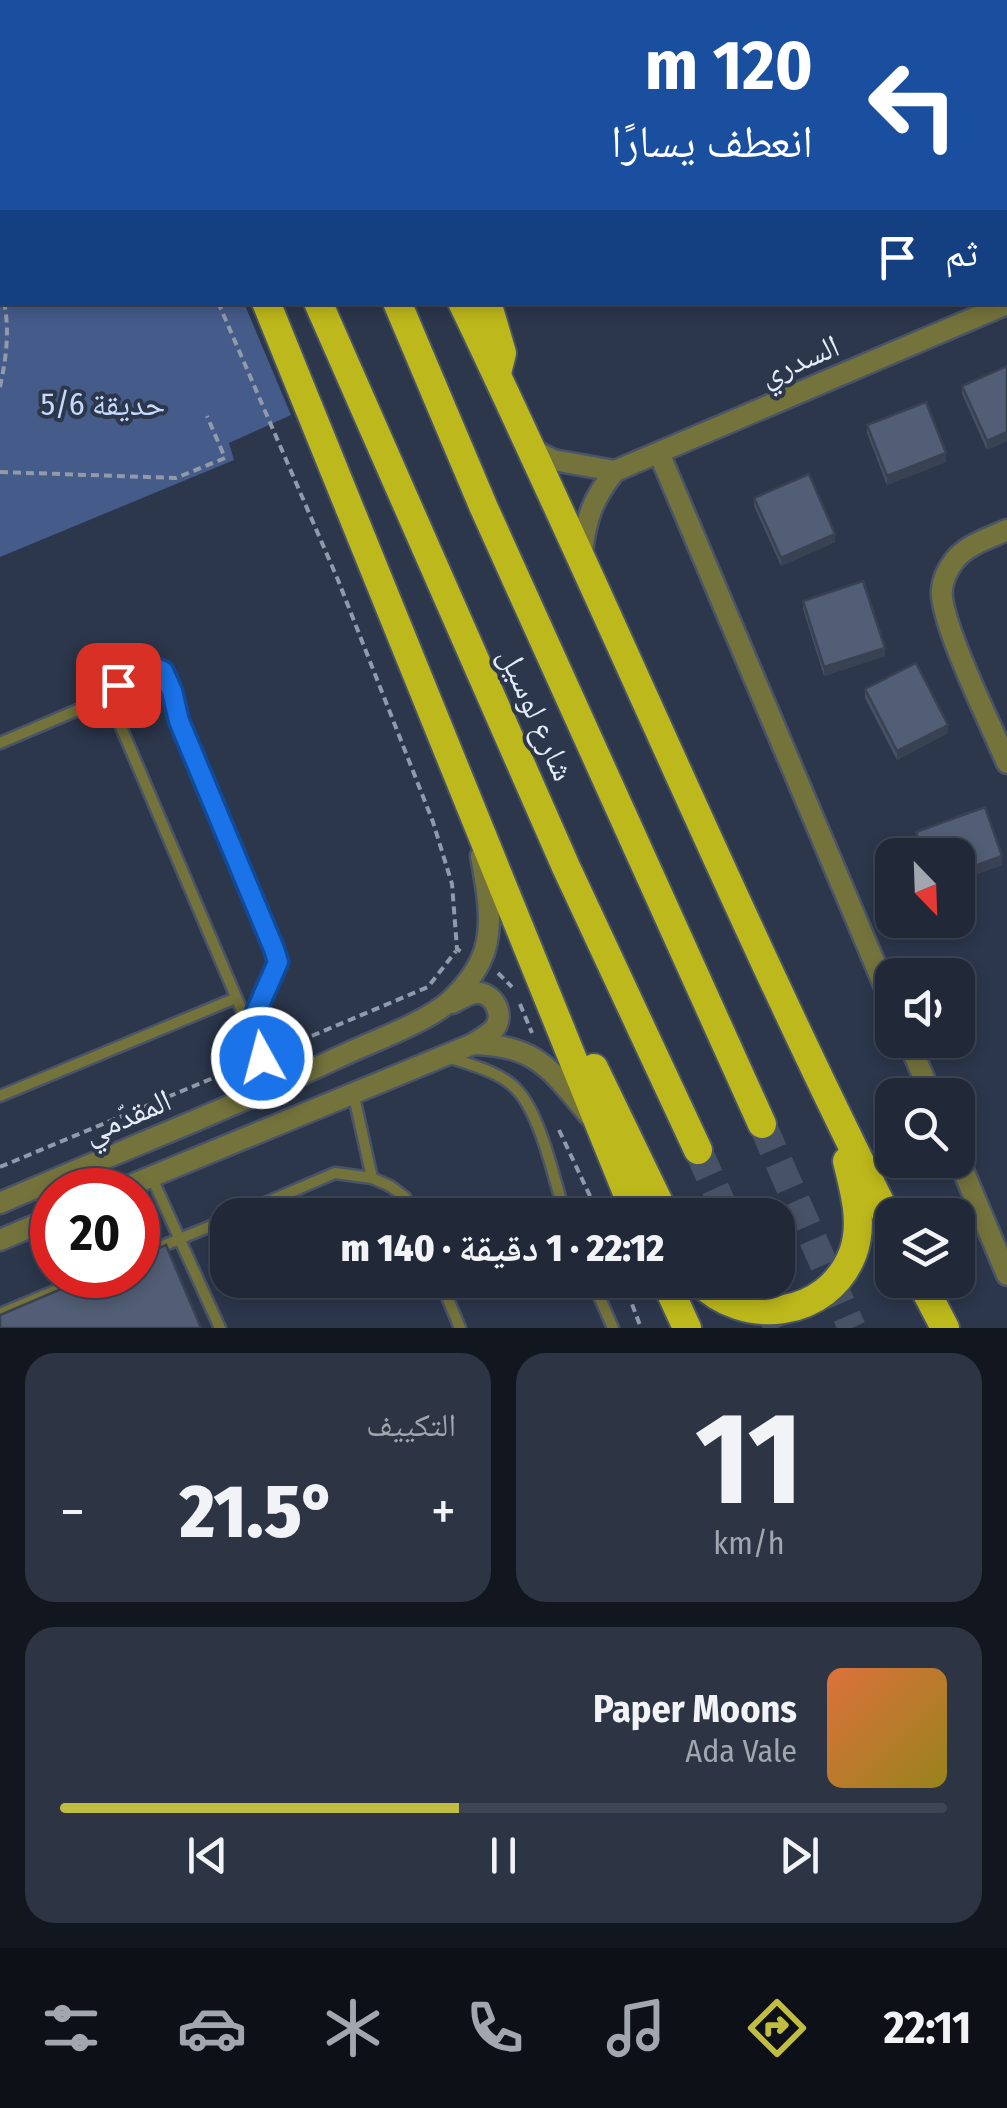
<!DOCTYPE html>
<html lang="ar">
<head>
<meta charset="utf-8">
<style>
  body { margin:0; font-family:"Fira Sans Condensed","Noto Naskh Arabic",sans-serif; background:#2d3544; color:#f1f3f6; direction:rtl; height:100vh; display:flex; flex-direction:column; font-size:38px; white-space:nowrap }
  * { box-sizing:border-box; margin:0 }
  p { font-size:32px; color:#a2a6ae }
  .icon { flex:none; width:55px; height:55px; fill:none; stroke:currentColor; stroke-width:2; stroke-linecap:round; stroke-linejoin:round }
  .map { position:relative; height:1328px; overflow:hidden; direction:ltr }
  .details { display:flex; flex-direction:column; gap:25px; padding:25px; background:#12171f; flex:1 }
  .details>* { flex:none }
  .guide { position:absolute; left:0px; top:0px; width:1008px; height:305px; box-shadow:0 5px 15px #0003,0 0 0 2px #3e4553; direction:rtl; background:#1a4fa0; color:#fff; overflow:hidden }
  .needle { width:65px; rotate:157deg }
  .controls { position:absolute; left:875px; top:838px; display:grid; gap:20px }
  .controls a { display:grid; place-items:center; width:100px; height:100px; border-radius:20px; background:#212939; box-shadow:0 5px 15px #0003,0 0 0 2px #3e4553; font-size:50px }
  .speed { position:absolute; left:30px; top:1168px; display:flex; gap:20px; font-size:50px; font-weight:700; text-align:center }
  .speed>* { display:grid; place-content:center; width:130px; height:130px; border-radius:50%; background:#212939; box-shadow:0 5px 15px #0003,0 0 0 2px #3e4553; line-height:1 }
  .speed .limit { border:15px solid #d22; background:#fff; color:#111 }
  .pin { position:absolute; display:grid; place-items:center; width:85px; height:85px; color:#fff; margin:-42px; border-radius:20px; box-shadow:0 5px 15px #0006 }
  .me { position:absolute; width:110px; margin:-55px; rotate:353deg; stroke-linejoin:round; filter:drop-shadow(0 0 8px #0008) }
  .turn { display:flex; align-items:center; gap:35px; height:210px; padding:0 30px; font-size:45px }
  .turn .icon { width:130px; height:130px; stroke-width:2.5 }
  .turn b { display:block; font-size:70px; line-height:85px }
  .then { display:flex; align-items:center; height:95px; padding:0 30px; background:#0003; gap:20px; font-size:38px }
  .big { font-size:75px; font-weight:800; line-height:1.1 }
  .details .card { flex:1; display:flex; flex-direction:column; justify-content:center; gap:15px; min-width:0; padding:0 35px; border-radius:30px; background:#2d3544 }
  .details .dial { align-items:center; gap:0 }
  .dial b { font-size:130px; line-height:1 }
  .song { display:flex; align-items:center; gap:30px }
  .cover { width:120px; height:120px; border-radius:15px; background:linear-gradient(135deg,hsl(20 70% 55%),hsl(50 70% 35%)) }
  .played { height:10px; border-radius:5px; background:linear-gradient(90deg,#c1bd40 45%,#3e4553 45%) }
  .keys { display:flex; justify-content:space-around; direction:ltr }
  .heat { display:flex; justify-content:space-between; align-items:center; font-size:55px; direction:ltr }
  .details .tiles { flex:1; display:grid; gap:25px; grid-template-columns:1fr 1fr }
  .card:last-child { grid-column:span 2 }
  .trip { position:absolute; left:210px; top:1198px; width:585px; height:100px; border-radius:30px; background:#212939; box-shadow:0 5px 15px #0003,0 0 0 2px #3e4553; font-weight:800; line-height:100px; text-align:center; direction:rtl }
  .menu { display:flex; height:160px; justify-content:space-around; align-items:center; background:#0d1017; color:#a2a6ae }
  .menu .icon { width:70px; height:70px }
  .menu .selected { color:#c1bd40 }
  .menu b { font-size:45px; color:#f1f3f6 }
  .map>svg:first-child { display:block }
  .green { fill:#455b89 }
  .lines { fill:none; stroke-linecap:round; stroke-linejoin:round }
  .trunk-tunnel { stroke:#485266; stroke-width:28; stroke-dasharray:28 14; stroke-linecap:butt }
  .service-casing { stroke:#495468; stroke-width:15 }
  .minor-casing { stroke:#495468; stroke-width:25 }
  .trunk-casing { stroke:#495468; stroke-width:32 }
  .path { stroke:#919aab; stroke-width:4; stroke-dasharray:8 5; stroke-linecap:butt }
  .service { stroke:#74733c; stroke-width:10 }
  .minor { stroke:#74733c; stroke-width:20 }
  .trunk { stroke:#bdb81b; stroke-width:28 }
  .wall { fill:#475165 }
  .shaded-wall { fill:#394252 }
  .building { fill:#525e75; stroke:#394252; stroke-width:2.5 }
  .route-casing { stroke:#114b97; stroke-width:25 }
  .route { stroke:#1a73e8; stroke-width:18 }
  .labels { text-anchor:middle; stroke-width:8; stroke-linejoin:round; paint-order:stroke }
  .street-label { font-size:32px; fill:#e4ebf9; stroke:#2c374c }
  .park-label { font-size:32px; fill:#c7d9ff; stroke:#2c374c }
</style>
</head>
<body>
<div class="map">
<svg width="1007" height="1328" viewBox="0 0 1007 1328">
  <rect width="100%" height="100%" fill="#2c374c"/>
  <polygon class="green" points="0,0 114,2 2,2 2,302 244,303 291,415 229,443 234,460 0,557"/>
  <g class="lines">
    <g class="trunk-tunnel">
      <polyline points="762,1124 852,1328"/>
      <polyline points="698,1150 727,1215"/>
      <polyline points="756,1280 778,1328"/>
    </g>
    <defs>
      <g id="service">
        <polyline points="110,701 123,677 142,666 163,671 179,721 278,961 249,1028"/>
        <polyline points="0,743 94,703 110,701 274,1086"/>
        <path d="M448 1057C471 1065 502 1072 518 1091 541 1116 555 1182 565 1215"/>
        <polyline points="353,1092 372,1178"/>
        <polyline points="0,1096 236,998"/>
        <polyline points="151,1176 220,1328"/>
        <polyline points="237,1215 335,1173 372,1178 390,1186 405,1197 413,1215"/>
        <polyline points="138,1256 228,1219"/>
        <polyline points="440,1280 460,1328"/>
        <polyline points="592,1280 613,1328"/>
        <polyline points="0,1314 93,1275"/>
      </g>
      <g id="minor">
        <polyline points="566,0 567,2"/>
        <polyline points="589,0 590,2"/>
        <polyline points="1005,174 1007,173"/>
        <polyline points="1005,200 1007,199"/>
        <polyline points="531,449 553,460 615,471"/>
        <polyline points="659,453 892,1004"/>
        <path d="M1007 530C989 538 966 545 954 561 948 569 943 579 942 589 938 619 993 729 1007 763"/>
        <path d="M582 554C585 520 593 498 615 471L1007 304"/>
        <path d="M452 1003C458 1000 468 994 475 993 493 991 506 1015 494 1029 489 1035 480 1039 473 1044"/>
        <polyline points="908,1040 931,1095"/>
        <polyline points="958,1158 1007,1275"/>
        <path d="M119 1190 473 1044C537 1045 551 1070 589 1115"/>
        <path d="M0 1203C112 1154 227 1110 337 1058 368 1043 414 1027 441 1008 456 998 472 978 480 962 496 931 487 889 481 856"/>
        <polyline points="0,1240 52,1218"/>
      </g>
      <g id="trunk">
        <polyline points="146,0 147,2"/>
        <polyline points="183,0 185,2"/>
        <polyline points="265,0 266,2"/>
        <polyline points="313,0 314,2"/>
        <polyline points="357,0 358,2"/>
        <polyline points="266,302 636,1215"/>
        <polyline points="318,302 566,867 698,1150"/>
        <polyline points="397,302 484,508 762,1124"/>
        <path d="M462 302C609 608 739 923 892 1226"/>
        <polyline points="487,302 502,353 497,373"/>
        <polyline points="594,1068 665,1215"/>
        <polyline points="665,1280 687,1328"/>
        <path d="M698 1280C743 1328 828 1319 853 1253 864 1223 854 1190 847 1161"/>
        <polyline points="920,1280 945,1328"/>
      </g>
    </defs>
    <use href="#service" class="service-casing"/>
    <use href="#minor" class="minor-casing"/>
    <use href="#trunk" class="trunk-casing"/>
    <g class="path">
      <polyline points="90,0 91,2"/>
      <polyline points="0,285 2,296"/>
      <polyline points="218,302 338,580 433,822 452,884 457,949 463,953"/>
      <path d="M0 387C6 359 10 331 4 302"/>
      <polyline points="0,472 176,478 225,458 207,416"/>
      <polyline points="498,973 512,987"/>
      <polyline points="520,1004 532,1033"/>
      <polyline points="276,1051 428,987 456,951"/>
      <polyline points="559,1130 599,1215"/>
      <polyline points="0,1167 249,1063"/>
      <polyline points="623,1280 641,1328"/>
    </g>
    <use href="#service" class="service"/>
    <use href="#minor" class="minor"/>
    <use href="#trunk" class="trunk"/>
  </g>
  <g class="wall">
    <polygon points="1007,366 1007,441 987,450 962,394 962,386"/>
    <polygon points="867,425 946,462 887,485 867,433"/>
    <polygon points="754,498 835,542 781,566 754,506"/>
    <polygon points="803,601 885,656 824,676 803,609"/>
    <polygon points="865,689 948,733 897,760 865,698"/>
    <polygon points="916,832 1002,865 958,881 958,855 921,855 916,840"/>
  </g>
  <g class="shaded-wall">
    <polygon points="1007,432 1007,441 987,450 987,441"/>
    <polygon points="946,453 946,462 887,485 887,476"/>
    <polygon points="835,534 835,542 781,566 781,558"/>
    <polygon points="885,648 885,656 824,676 824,667"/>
    <polygon points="948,725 948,733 897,760 897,751"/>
    <polygon points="1002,856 1002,865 958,881 958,872"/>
  </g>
  <g class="building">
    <polygon points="1007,366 1007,432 987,441 962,386"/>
    <polygon points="926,402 946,453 887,476 867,425"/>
    <polygon points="809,474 835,534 781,558 754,498"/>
    <polygon points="863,581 885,648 824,667 803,601"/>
    <polygon points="916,663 948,725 897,751 865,689"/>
    <polygon points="985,807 1002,856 958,872 958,855 924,855 916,832"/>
    <polygon points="166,1245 201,1328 0,1328 0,1315 94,1275 138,1275 138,1257"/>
  </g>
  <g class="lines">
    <defs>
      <path id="route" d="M118 685C130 668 144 663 163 671L172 691 179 721 274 949 278 962 249 1028 262 1058"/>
    </defs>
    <use href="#route" class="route-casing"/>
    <use href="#route" class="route"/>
  </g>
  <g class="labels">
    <g class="street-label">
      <text transform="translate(799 360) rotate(-23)" y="11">السدري</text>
      <text transform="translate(537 714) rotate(66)" y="11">شارع لوسيل</text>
      <text transform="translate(127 1116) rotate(-23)" y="11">المقدّمي</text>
    </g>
    <g class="park-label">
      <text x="103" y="415">حديقة 5/6</text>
    </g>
  </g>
</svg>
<div class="controls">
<a><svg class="needle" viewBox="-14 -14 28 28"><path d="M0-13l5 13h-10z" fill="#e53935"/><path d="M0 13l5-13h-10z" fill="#a2a6ae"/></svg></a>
<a><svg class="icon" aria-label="sound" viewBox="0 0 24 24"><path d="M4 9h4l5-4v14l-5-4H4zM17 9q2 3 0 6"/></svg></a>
<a><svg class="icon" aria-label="search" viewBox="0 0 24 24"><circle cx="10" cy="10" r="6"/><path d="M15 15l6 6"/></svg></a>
<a><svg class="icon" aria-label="layers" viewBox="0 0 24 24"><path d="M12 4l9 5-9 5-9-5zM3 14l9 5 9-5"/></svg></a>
</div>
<div class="speed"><div class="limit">20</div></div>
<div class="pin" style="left:118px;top:685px;background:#d93025"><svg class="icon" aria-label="arrive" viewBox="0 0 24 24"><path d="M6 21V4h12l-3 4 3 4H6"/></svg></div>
<svg class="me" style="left:262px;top:1058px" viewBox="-20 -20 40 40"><circle r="17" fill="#1a73e8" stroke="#fff" stroke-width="3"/><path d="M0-11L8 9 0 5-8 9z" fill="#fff"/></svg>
<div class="trip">22:12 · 1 دقيقة · 140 m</div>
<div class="guide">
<div class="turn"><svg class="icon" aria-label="left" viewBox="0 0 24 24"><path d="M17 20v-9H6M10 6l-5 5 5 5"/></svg><div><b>120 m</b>انعطف يسارًا</div></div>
<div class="then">ثم<svg class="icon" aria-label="arrive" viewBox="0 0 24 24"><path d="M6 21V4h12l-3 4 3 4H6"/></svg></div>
</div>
</div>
<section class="details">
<div class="tiles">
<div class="card dial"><b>11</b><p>km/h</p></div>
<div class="card"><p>التكييف</p>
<div class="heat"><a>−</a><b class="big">21.5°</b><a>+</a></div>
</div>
<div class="card">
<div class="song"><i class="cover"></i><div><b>Paper Moons</b><p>Ada Vale</p></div></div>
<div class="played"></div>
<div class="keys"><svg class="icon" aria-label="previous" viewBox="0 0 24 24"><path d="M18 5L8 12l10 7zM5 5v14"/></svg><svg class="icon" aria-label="pause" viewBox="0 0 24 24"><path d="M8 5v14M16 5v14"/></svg><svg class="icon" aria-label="next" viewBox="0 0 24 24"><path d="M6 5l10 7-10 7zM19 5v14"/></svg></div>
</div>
</div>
</section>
<nav class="menu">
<b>22:11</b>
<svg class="icon selected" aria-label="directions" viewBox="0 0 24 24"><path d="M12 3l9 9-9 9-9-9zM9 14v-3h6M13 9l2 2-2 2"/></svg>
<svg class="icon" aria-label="music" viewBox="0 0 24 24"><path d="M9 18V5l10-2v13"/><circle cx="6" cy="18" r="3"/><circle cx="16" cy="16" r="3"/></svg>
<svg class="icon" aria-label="phone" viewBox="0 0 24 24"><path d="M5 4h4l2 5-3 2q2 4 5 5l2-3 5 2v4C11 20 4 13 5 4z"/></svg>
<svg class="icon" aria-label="climate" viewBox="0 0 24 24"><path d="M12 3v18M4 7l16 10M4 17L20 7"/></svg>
<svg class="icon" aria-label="car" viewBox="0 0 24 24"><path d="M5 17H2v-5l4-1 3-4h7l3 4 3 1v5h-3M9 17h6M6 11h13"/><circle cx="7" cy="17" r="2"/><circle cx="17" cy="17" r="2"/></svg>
<svg class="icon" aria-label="filters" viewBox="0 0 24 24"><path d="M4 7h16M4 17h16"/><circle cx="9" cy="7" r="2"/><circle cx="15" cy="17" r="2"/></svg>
</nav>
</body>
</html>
